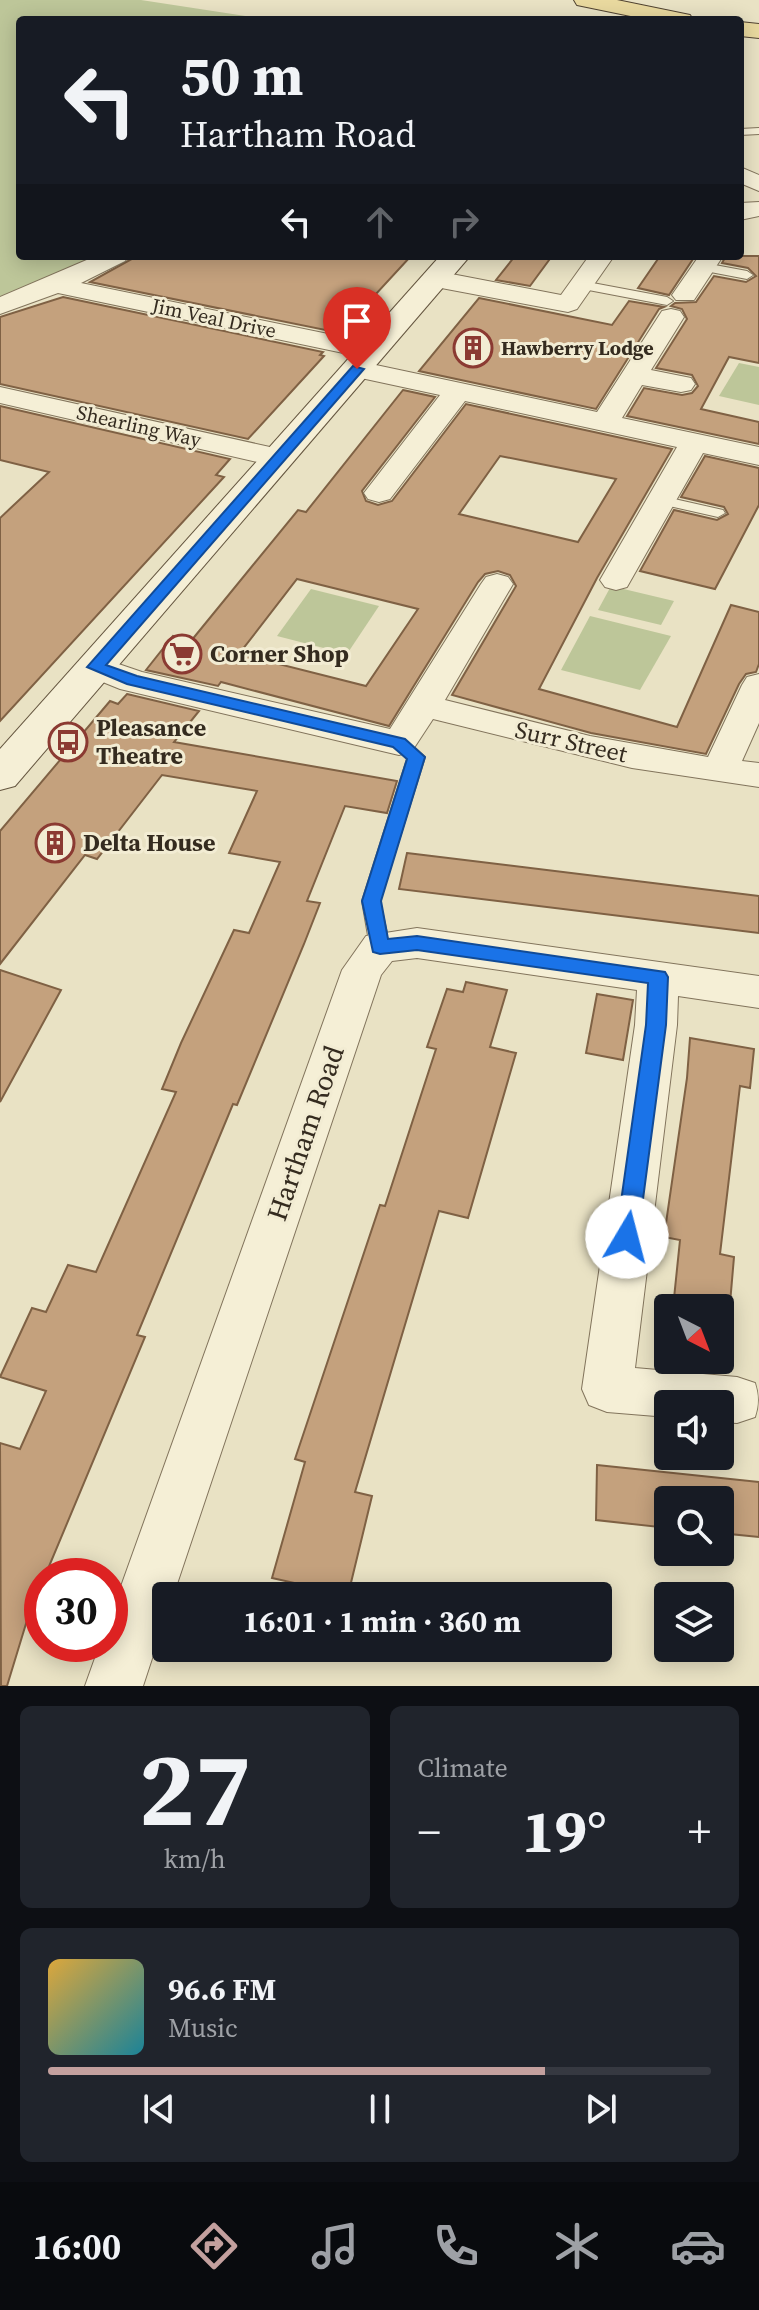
<!DOCTYPE html>
<html lang="en">
<head>
<meta charset="utf-8">
<style>
  body { margin:0; font-family:"Source Serif 4",serif; background:#20242c; color:#f1f3f6; height:100vh; display:flex; flex-direction:column; font-size:30px; white-space:nowrap }
  * { box-sizing:border-box; margin:0 }
  p { font-size:26px; color:#9ea1a6 }
  .icon { flex:none; width:44px; height:44px; fill:none; stroke:currentColor; stroke-width:2; stroke-linecap:round; stroke-linejoin:round }
  .map { position:relative; height:1686px; overflow:hidden }
  .sheet { display:flex; flex-direction:column; gap:20px; padding:20px; background:#0d0f14; flex:1 }
  .sheet>* { flex:none }
  .banner { position:absolute; left:16px; top:16px; width:728px; height:244px; border-radius:8px; box-shadow:0 4px 20px #0003; background:#171b24; color:#f1f3f6; overflow:hidden }
  .needle { width:52px; rotate:138deg }
  .buttons { position:absolute; left:654px; top:1294px; display:grid; gap:16px }
  .buttons a { display:grid; place-items:center; width:80px; height:80px; border-radius:8px; background:#171b24; box-shadow:0 4px 20px #0003; font-size:40px }
  .speed { position:absolute; left:24px; top:1558px; display:flex; gap:16px; font-size:40px; font-weight:700; text-align:center }
  .speed>* { display:grid; place-content:center; width:104px; height:104px; border-radius:50%; background:#171b24; box-shadow:0 4px 20px #0003; line-height:1 }
  .speed .limit { border:12px solid #d22; background:#fff; color:#111 }
  .pin { position:absolute; display:grid; place-items:center; width:68px; height:68px; color:#fff; margin:-82px -34px; border-radius:50% 50% 50% 0; rotate:-45deg; box-shadow:0 0 8px #0007 }
  .pin .icon { rotate:45deg }
  .me { position:absolute; width:88px; margin:-44px; rotate:8deg; stroke-linejoin:round; filter:drop-shadow(0 0 6px #0008) }
  .turn { display:flex; align-items:center; gap:28px; height:168px; padding:0 32px; font-size:36px }
  .turn .icon { width:104px; height:104px; stroke-width:2.5 }
  .turn b { display:block; font-size:56px; line-height:68px }
  .lanes { display:flex; align-items:center; height:76px; padding:0 32px; background:#0003; justify-content:center; gap:40px; direction:ltr }
  .lanes .off { opacity:.35 }
  .big { font-size:60px; font-weight:700; line-height:1.1 }
  .sheet .tile { flex:1; display:flex; flex-direction:column; justify-content:center; gap:12px; min-width:0; padding:0 28px; border-radius:12px; background:#20242c }
  .sheet .dial { align-items:center; gap:0 }
  .dial b { font-size:104px; line-height:1 }
  .song { display:flex; align-items:center; gap:24px }
  .cover { width:96px; height:96px; border-radius:12px; background:linear-gradient(135deg,hsl(40 70% 55%),hsl(190 70% 35%)) }
  .played { height:8px; border-radius:4px; background:linear-gradient(90deg,#c3a09e 75%,#363941 75%) }
  .keys { display:flex; justify-content:space-around; direction:ltr }
  .heat { display:flex; justify-content:space-between; align-items:center; font-size:44px; direction:ltr }
  .sheet .tiles { flex:1; display:grid; gap:20px; grid-template-columns:1fr 1fr }
  .tile:last-child { grid-column:span 2 }
  .trip { position:absolute; left:152px; top:1582px; width:460px; height:80px; border-radius:8px; background:#171b24; box-shadow:0 4px 20px #0003; font-weight:700; line-height:80px; text-align:center }
  .dock { display:flex; height:128px; justify-content:space-around; align-items:center; background:#090b0e; color:#9ea1a6 }
  .dock .icon { width:56px; height:56px }
  .dock .on { color:#c3a09e }
  .dock b { font-size:36px; color:#f1f3f6 }
  .map>svg:first-child { display:block }
  .green { fill:#bdc699 }
  .building { fill:#c4a17d; stroke:#7f6144; stroke-width:2; fill-rule:evenodd }
  .lines { fill:none; stroke-linecap:round; stroke-linejoin:round }
  .lane-casing { stroke:#82745c; stroke-width:2 }
  .street-casing { stroke:#82745c; stroke-width:2 }
  .secondary-casing { stroke:#64553f; stroke-width:2 }
  .primary-casing { stroke:#504230; stroke-width:2 }
  .lane { fill:#f5efd6; fill-rule:evenodd }
  .street { fill:#f5efd6; fill-rule:evenodd }
  .secondary { fill:#f5efd6; fill-rule:evenodd }
  .primary { fill:#e9d99f; fill-rule:evenodd }
  .route { fill:#1a73e8; stroke:#114b97; stroke-width:2 }
  .labels { text-anchor:middle; stroke-width:6; stroke-linejoin:round; paint-order:stroke }
  .far-street-label { font-size:20px; fill:#342b1f; stroke:#f2ecd3 }
  .far-poi-label { font-size:20px; font-weight:bold; fill:#342b1f; stroke:#f2ecd3; text-anchor:start }
  .poi-label { font-size:24px; font-weight:bold; fill:#342b1f; stroke:#f2ecd3; text-anchor:start }
  .street-label { font-size:24px; fill:#342b1f; stroke:#f2ecd3 }
  .near-street-label { font-size:28px; fill:#342b1f; stroke:#f2ecd3 }
</style>
</head>
<body>
<div class="map">
<svg width="759" height="1686" viewBox="0 0 759 1686">
  <rect width="100%" height="100%" fill="#e9e2c4"/>
  <g class="green">
    <polygon points="0,0 141,0 252,17 248,20 20,20 20,256 105,256 0,300"/>
    <polygon points="739,363 759,367 759,405 719,396"/>
    <polygon points="611,586 674,601 661,625 598,610"/>
    <polygon points="311,589 379,606 347,654 277,636"/>
    <polygon points="590,616 671,636 640,690 561,670"/>
  </g>
  <g class="building">
    <polygon points="137,256 411,256 340,333 90,282"/>
    <polygon points="515,256 552,256 530,286 496,280"/>
    <polygon points="660,256 695,256 669,295 638,288"/>
    <polygon points="726,256 759,256 759,363 729,357 701,409 759,422 759,444 627,416 644,388 682,395 692,393 698,386 692,375 656,368 687,319 682,309 671,306 675,303 696,302 714,276 746,282 756,276 748,268 722,263"/>
    <polygon points="63,297 323,352 320,355 324,356 248,439 0,384 0,317"/>
    <polygon points="479,298 612,325 629,301 664,307 659,309 596,409 419,371"/>
    <path d="M403 390 435 397 362 491 366 501 378 505 392 501 466 404 672 449 597 578 539 689 677 727 731 605 759 612V664L756 672 746 674 739 684 706 754 591 733 452 695 516 586 510 575 498 571 485 574 478 582 389 726 221 682 218 686 146 670 173 636 191 641 298 510 306 512ZM500 456 616 479 578 542 459 514ZM297 579 418 609 366 686 239 654Z"/>
    <polygon points="0,406 230,459 216,475 224,477 0,721 0,518 49,472 0,460"/>
    <polygon points="705,456 759,468 759,505 715,589 640,571 674,510 717,520 728,514 724,507 681,497"/>
    <polygon points="127,694 199,711 174,742 397,781 387,813 345,806 307,901 320,903 304,944 237,1105 233,1104 137,1335 145,1337 45,1576 42,1576 42,1582 39,1581 7,1686 1,1686 0,1443 20,1449 46,1391 0,1377 32,1308 46,1312 68,1265 96,1272 176,1092 162,1089 181,1043 234,930 249,933 280,862 229,853 257,791 162,775 97,859 85,855 0,964 0,831 110,701 118,704"/>
    <polygon points="407,853 759,896 759,933 399,889"/>
    <polygon points="0,970 61,990 0,1102"/>
    <polygon points="466,982 507,990 490,1047 516,1053 468,1218 439,1211 355,1492 372,1496 348,1595 272,1578 305,1462 295,1459 380,1205 385,1206 422,1092 436,1049 427,1047 447,989 463,992"/>
    <polygon points="597,994 633,1000 623,1060 586,1053"/>
    <polygon points="690,1038 754,1049 750,1088 740,1086 720,1254 734,1257 724,1373 666,1368 668,1348 668,1360 720,1360 720,1308 673,1308 680,1240 664,1237 687,1078"/>
    <polygon points="597,1465 759,1482 759,1537 720,1533 720,1500 668,1500 668,1528 596,1520"/>
  </g>
  <g class="lines">
    <defs>
      <g id="lane">
        <polygon points="759,128 759,134 740,135 740,129"/>
        <polygon points="704,263 747,271 753,275 747,279 700,270 700,264"/>
        <polygon points="582,281 667,297 673,301 667,305 578,288 578,282"/>
        <polygon points="661,496 723,510 725,513 718,517 656,503 654,500"/>
        <polygon points="399,737 405,739 425,757 380,901 390,947 387,952 373,952 370,947 362,901 407,759 391,743"/>
      </g>
      <g id="street">
        <polygon points="740,167 759,175 759,191 740,183"/>
        <polygon points="759,202 759,216 740,220 740,203"/>
        <polygon points="96,256 128,256 125,261 81,283 372,343 381,345 385,351 381,357 372,359 58,293 0,314 0,297"/>
        <polygon points="589,256 614,256 577,309 568,312 436,287 427,284 423,279 427,274 436,271 561,295"/>
        <polygon points="699,256 723,256 694,300 676,300 672,295"/>
        <polygon points="671,309 680,311 684,317 651,370 691,378 695,384 691,390 681,392 642,385 622,418 759,447 759,465 703,453 627,587 616,590 605,587 600,580 677,447 465,401 390,499 379,502 368,499 364,493 440,395 347,375 343,369 347,363 357,361 597,412 662,311"/>
        <polygon points="0,387 279,449 289,452 294,458 289,464 279,467 0,403"/>
        <polygon points="497,574 508,577 513,584 445,700 590,736 708,757 742,685 747,677 759,674 759,723 742,761 759,763 759,787 632,768 433,719 412,751 399,755 120,689 83,674 78,667 83,660 95,656 142,672 390,729 481,584 486,577"/>
        <path d="M417 928 759 976V1008L678 996 677 1025 635 1368 737 1377 755 1383C759 1395 759 1405 755 1417L737 1423 720 1422V1404H668V1417L607 1412 589 1405 582 1389 635 1025 637 990 417 958 392 961 381 975 173 1596H166V1616L143 1686H85L100 1644H110V1617L342 970 366 936Z"/>
      </g>
      <polygon id="secondary" points="440,256 470,256 15,786 0,790 0,749"/>
      <g id="primary">
        <polygon points="574,0 617,0 690,15 693,20 650,20 577,5"/>
        <polygon points="740,22 759,24 759,38 740,36"/>
      </g>
    </defs>
    <use href="#lane" class="lane-casing"/>
    <use href="#street" class="street-casing"/>
    <use href="#secondary" class="secondary-casing"/>
    <use href="#primary" class="primary-casing"/>
    <use href="#lane" class="lane"/>
    <use href="#street" class="street"/>
    <use href="#secondary" class="secondary"/>
    <use href="#primary" class="primary"/>
  </g>
  <polygon class="route" points="353,366 364,369 106,665 137,676 405,739 425,757 381,901 388,939 417,936 665,972 668,977 666,1025 638,1237 635,1244 627,1247 619,1244 616,1237 646,1025 648,983 417,950 380,954 373,952 362,901 407,759 393,747 127,684 87,667"/>
  <defs>
    <symbol id="building-ring" viewBox="-11 -11 22 22"><circle r="9.5" fill="#f2ecd3" stroke="#8b3a32" stroke-width="1.5"/><path d="M-4-6H4V6H1V3H-1V6H-4ZM-2.5-4.3h1.7v1.8h-1.7ZM.8-4.3h1.7v1.8H.8ZM-2.5-1h1.7V.8h-1.7ZM.8-1h1.7V.8H.8Z" fill="#8b3a32"/></symbol>
    <symbol id="supermarket-ring" viewBox="-11 -11 22 22"><circle r="9.5" fill="#f2ecd3" stroke="#8b3a32" stroke-width="1.5"/><path d="M-6-5.5h2.5l.6 2H6L4.5 2H-2.5L-4.4-4H-6ZM-1.5 3.2a1.3 1.3 0 1 0 .1 0ZM3 3.2a1.3 1.3 0 1 0 .1 0Z" fill="#8b3a32"/></symbol>
    <symbol id="bus-ring" viewBox="-11 -11 22 22"><circle r="9.5" fill="#f2ecd3" stroke="#8b3a32" stroke-width="1.5"/><path d="M-5-6H5V4H4V6H2V4H-2V6H-4V4H-5ZM-3.5-4V0h7V-4ZM-3.5 1.2v1.5H-2V1.2ZM2 1.2v1.5H3.5V1.2Z" fill="#8b3a32"/></symbol>
  </defs>
  <g fill-rule="evenodd">
    <use href="#building-ring" x="451" y="326" width="44" height="44"/>
    <use href="#supermarket-ring" x="160" y="632" width="44" height="44"/>
    <use href="#bus-ring" x="46" y="720" width="44" height="44"/>
    <use href="#building-ring" x="33" y="821" width="44" height="44"/>
  </g>
  <g class="labels">
    <g class="far-street-label">
      <text transform="translate(214 318) rotate(12)" y="7">Jim Veal Drive</text>
      <text transform="translate(139 426) rotate(13)" y="7">Shearling Way</text>
    </g>
    <g class="far-poi-label">
      <text x="501" y="355">Hawberry Lodge</text>
    </g>
    <g class="poi-label">
      <text x="210" y="662">Corner Shop</text>
      <text x="96" y="736">Pleasance<tspan x="96" dy="28">Theatre</tspan></text>
      <text x="83" y="851">Delta House</text>
    </g>
    <g class="street-label">
      <text transform="translate(571 742) rotate(13)" y="8">Surr Street</text>
    </g>
    <g class="near-street-label">
      <text transform="translate(305 1133) rotate(-71)" y="10">Hartham Road</text>
    </g>
  </g>
</svg>
<div class="buttons">
<a><svg class="needle" viewBox="-14 -14 28 28"><path d="M0-13l5 13h-10z" fill="#e53935"/><path d="M0 13l5-13h-10z" fill="#9ea1a6"/></svg></a>
<a><svg class="icon" aria-label="sound" viewBox="0 0 24 24"><path d="M4 9h4l5-4v14l-5-4H4zM17 9q2 3 0 6"/></svg></a>
<a><svg class="icon" aria-label="search" viewBox="0 0 24 24"><circle cx="10" cy="10" r="6"/><path d="M15 15l6 6"/></svg></a>
<a><svg class="icon" aria-label="layers" viewBox="0 0 24 24"><path d="M12 4l9 5-9 5-9-5zM3 14l9 5 9-5"/></svg></a>
</div>
<div class="speed"><div class="limit">30</div></div>
<div class="pin" style="left:357px;top:369px;background:#d93025"><svg class="icon" aria-label="arrive" viewBox="0 0 24 24"><path d="M6 21V4h12l-3 4 3 4H6"/></svg></div>
<svg class="me" style="left:627px;top:1237px" viewBox="-20 -20 40 40"><circle r="19" fill="#fff"/><path d="M0-13L10 11 0 6-10 11z" fill="#1a73e8"/></svg>
<div class="trip">16:01 · 1 min · 360 m</div>
<div class="banner">
<div class="turn"><svg class="icon" aria-label="left" viewBox="0 0 24 24"><path d="M17 20v-9H6M10 6l-5 5 5 5"/></svg><div><b>50 m</b>Hartham Road</div></div>
<div class="lanes"><svg class="icon" aria-label="left" viewBox="0 0 24 24"><path d="M17 20v-9H6M10 6l-5 5 5 5"/></svg><svg class="icon off" aria-label="ahead" viewBox="0 0 24 24"><path d="M12 20V5M6 11l6-6 6 6"/></svg><svg class="icon off" aria-label="right" viewBox="0 0 24 24"><path d="M7 20v-9h11M14 6l5 5-5 5"/></svg></div>
</div>
</div>
<section class="sheet">
<div class="tiles">
<div class="tile dial"><b>27</b><p>km/h</p></div>
<div class="tile"><p>Climate</p>
<div class="heat"><a>−</a><b class="big">19°</b><a>+</a></div>
</div>
<div class="tile">
<div class="song"><i class="cover"></i><div><b>96.6 FM</b><p>Music</p></div></div>
<div class="played"></div>
<div class="keys"><svg class="icon" aria-label="previous" viewBox="0 0 24 24"><path d="M18 5L8 12l10 7zM5 5v14"/></svg><svg class="icon" aria-label="pause" viewBox="0 0 24 24"><path d="M8 5v14M16 5v14"/></svg><svg class="icon" aria-label="next" viewBox="0 0 24 24"><path d="M6 5l10 7-10 7zM19 5v14"/></svg></div>
</div>
</div>
</section>
<nav class="dock">
<b>16:00</b>
<svg class="icon on" aria-label="directions" viewBox="0 0 24 24"><path d="M12 3l9 9-9 9-9-9zM9 14v-3h6M13 9l2 2-2 2"/></svg>
<svg class="icon" aria-label="music" viewBox="0 0 24 24"><path d="M9 18V5l10-2v13"/><circle cx="6" cy="18" r="3"/><circle cx="16" cy="16" r="3"/></svg>
<svg class="icon" aria-label="phone" viewBox="0 0 24 24"><path d="M5 4h4l2 5-3 2q2 4 5 5l2-3 5 2v4C11 20 4 13 5 4z"/></svg>
<svg class="icon" aria-label="climate" viewBox="0 0 24 24"><path d="M12 3v18M4 7l16 10M4 17L20 7"/></svg>
<svg class="icon" aria-label="car" viewBox="0 0 24 24"><path d="M5 17H2v-5l4-1 3-4h7l3 4 3 1v5h-3M9 17h6M6 11h13"/><circle cx="7" cy="17" r="2"/><circle cx="17" cy="17" r="2"/></svg>
</nav>
</body>
</html>
